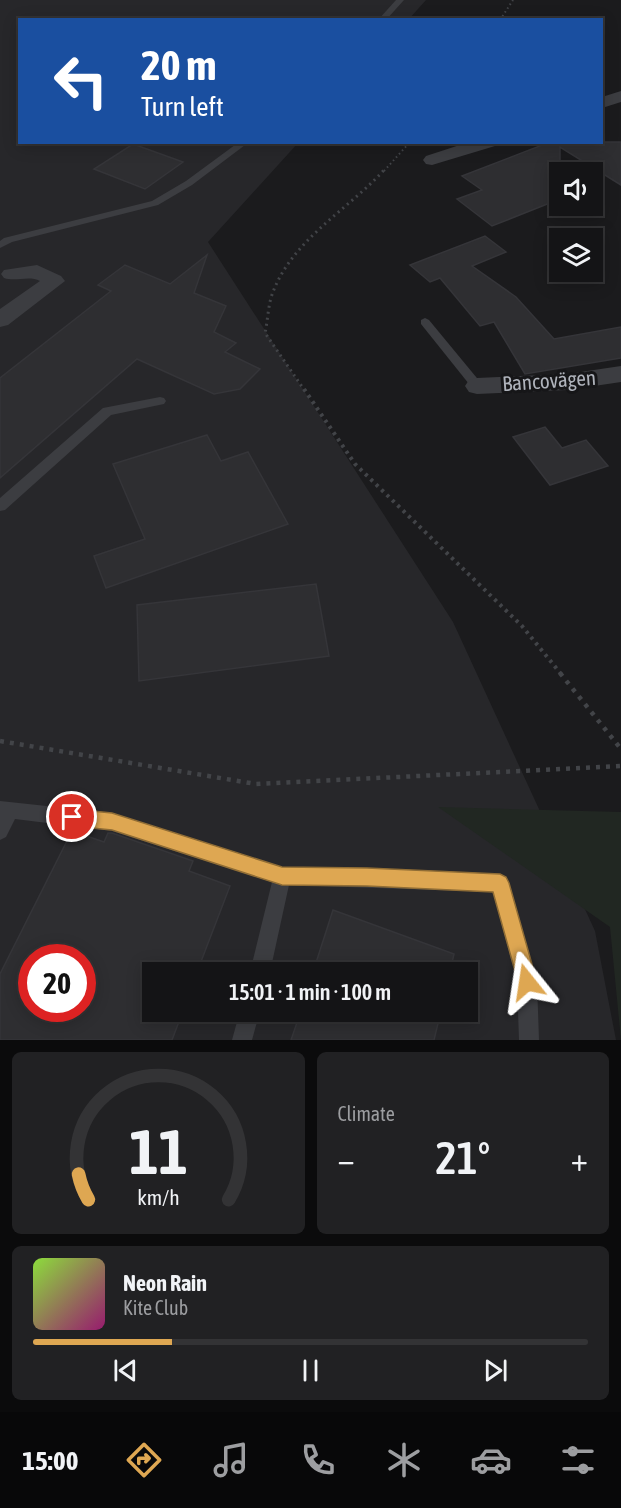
<!DOCTYPE html>
<html lang="en">
<head>
<meta charset="utf-8">
<style>
  body { margin:0; font-family:"Asap Condensed",sans-serif; background:#212123; color:#f1f3f6; height:100vh; display:flex; flex-direction:column; font-size:22px; white-space:nowrap }
  * { box-sizing:border-box; margin:0 }
  p { font-size:20px; color:#9d9ea1 }
  .icon { flex:none; width:33px; height:33px; fill:none; stroke:currentColor; stroke-width:2; stroke-linecap:round; stroke-linejoin:round }
  .map { position:relative; height:1040px; overflow:hidden }
  .panel { display:flex; flex-direction:column; gap:12px; padding:12px; background:#0b0b0c; flex:1 }
  .panel>* { flex:none }
  .top-card { position:absolute; left:18px; top:18px; width:585px; height:126px; border-radius:0px; box-shadow:0 3px 15px #0003,0 0 0 2px #333335; background:#1a4fa0; color:#fff; overflow:hidden }
  .controls { position:absolute; left:549px; top:162px; display:grid; gap:12px }
  .controls a { display:grid; place-items:center; width:54px; height:54px; border-radius:0px; background:#141416; box-shadow:0 3px 15px #0003,0 0 0 2px #333335; font-size:30px }
  .speed { position:absolute; left:18px; top:944px; display:flex; gap:12px; font-size:30px; font-weight:700; text-align:center }
  .speed>* { display:grid; place-content:center; width:78px; height:78px; border-radius:50%; background:#141416; box-shadow:0 3px 15px #0003,0 0 0 2px #333335; line-height:1 }
  .speed .limit { border:9px solid #d22; background:#fff; color:#111 }
  .pin { position:absolute; display:grid; place-items:center; width:51px; height:51px; color:#fff; margin:-26px; border:3px solid #fff; border-radius:50%; box-shadow:0 2px 6px #0007 }
  .me { position:absolute; width:66px; margin:-33px; rotate:345deg; stroke-linejoin:round; filter:drop-shadow(0 0 4px #0008) }
  .turn { display:flex; align-items:center; gap:21px; height:126px; padding:0 24px; font-size:27px }
  .turn .icon { width:78px; height:78px; stroke-width:2.5 }
  .turn b { display:block; font-size:42px; line-height:51px }
  .big { font-size:45px; font-weight:600; line-height:1.1 }
  .panel .tile { flex:1; display:flex; flex-direction:column; justify-content:center; gap:9px; min-width:0; padding:0 21px; border-radius:9px; background:#212123 }
  .panel .dial { align-items:center; gap:0 }
  .dial svg { height:156px; overflow:visible; fill:none; stroke:#333335; stroke-width:7; stroke-linecap:round; text-anchor:middle }
  .dial text { fill:#f1f3f6; stroke:none }
  .song { display:flex; align-items:center; gap:18px }
  .cover { width:72px; height:72px; border-radius:9px; background:linear-gradient(135deg,hsl(90 70% 55%),hsl(320 70% 35%)) }
  .played { height:6px; border-radius:3px; background:linear-gradient(90deg,#dea752 25%,#333335 25%) }
  .keys { display:flex; justify-content:space-around; direction:ltr }
  .heat { display:flex; justify-content:space-between; align-items:center; font-size:33px; direction:ltr }
  .panel .tiles { flex:1; display:grid; gap:12px; grid-template-columns:1fr 1fr }
  .tile:last-child { grid-column:span 2 }
  .trip { position:absolute; left:142px; top:962px; width:336px; height:60px; border-radius:0px; background:#141416; box-shadow:0 3px 15px #0003,0 0 0 2px #333335; font-weight:600; line-height:60px; text-align:center }
  .dock { display:flex; height:96px; justify-content:space-around; align-items:center; background:#080809; color:#9d9ea1 }
  .dock .icon { width:42px; height:42px }
  .dock .selected { color:#dea752 }
  .dock b { font-size:27px; color:#f1f3f6 }
  .map>svg:first-child { display:block }
  .built { fill:#27272a; fill-rule:evenodd }
  .green { fill:#212722 }
  .building { fill:#2e2e31; stroke:#353539; stroke-width:1.5; fill-rule:evenodd }
  .lines { fill:none; stroke-linecap:round; stroke-linejoin:round }
  .path-far3 { stroke:#424448; stroke-width:2; stroke-dasharray:1.5 3; stroke-linecap:butt }
  .path-far2 { stroke:#424448; stroke-width:3; stroke-dasharray:2 4; stroke-linecap:butt }
  .path-far1 { stroke:#424448; stroke-width:4; stroke-dasharray:3 4.5; stroke-linecap:butt }
  .path { stroke:#424448; stroke-width:4.5; stroke-dasharray:4 6; stroke-linecap:butt }
  .service { fill:#3c3d41; fill-rule:evenodd }
  .minor { fill:#3c3d41; fill-rule:evenodd }
  .route { fill:#dea752; stroke:#906d35; stroke-width:1.5 }
  .labels { text-anchor:middle; stroke-width:6; stroke-linejoin:round; paint-order:stroke }
  .street-label { font-size:21px; fill:#afb3bb; stroke:#161618 }
</style>
</head>
<body>
<div class="map">
<svg width="621" height="1040" viewBox="0 0 621 1040">
  <rect width="100%" height="100%" fill="#1b1b1d"/>
  <path class="built" d="M0 0H426L409 19 20 20V142L298 143 208 242 453 622 595 931 616 1040H0ZM32 957H82V1008H32ZM153 972H468V1011H153Z"/>
  <polygon class="green" points="438,807 621,812 621,1040 610,927"/>
  <g class="building">
    <polygon points="550,142 621,142 621,185 560,147 560,199 492,226 457,199 482,190 462,176"/>
    <polygon points="133,144 183,162 145,189 94,169"/>
    <polygon points="485,236 506,252 472,266 516,297 554,339 621,327 621,358 525,374 494,322 480,326 440,278 430,282 410,265"/>
    <polygon points="207,255 194,293 226,306 214,332 236,343 225,352 260,369 240,389 214,394 137,359 0,478 0,378 111,291 98,285 125,265 170,284"/>
    <polygon points="545,427 562,448 586,440 608,466 550,485 513,437"/>
    <polygon points="207,435 221,461 248,452 288,524 106,588 94,556 145,539 113,464"/>
    <polygon points="316,584 329,656 139,681 137,605"/>
    <path d="M72 831 104 842 108 833H112L193 861 189 871 230 886 197 972H153V1011H183L172 1040H0V974ZM32 957H82V1008H32Z"/>
    <polygon points="333,910 454,954 450,972 313,972"/>
    <polygon points="301,1011 441,1011 434,1040 291,1040"/>
  </g>
  <g class="lines">
    <g class="path-far3">
      <polyline points="500,20 513,0"/>
      <polyline points="384,171 410,142"/>
    </g>
    <path class="path-far2" d="M305 391 265 333C268 320 268 304 273 292 293 239 348 210 385 169"/>
    <polyline class="path-far1" points="304,389 355,464 522,626 561,674"/>
    <g class="path">
      <polyline points="560,673 621,749"/>
      <polyline points="0,741 256,784 621,766"/>
    </g>
    <g class="service">
      <polygon points="396,0 404,0 386,20 378,20"/>
      <polygon points="239,142 249,142 192,185 158,205 12,242 0,248 0,241 4,238 152,201 186,181"/>
      <polygon points="425,318 429,320 481,383 483,386 481,389 473,389 421,324 421,320"/>
      <polygon points="160,397 164,398 166,401 164,404 111,415 5,510 0,511 0,498 103,408"/>
      <polygon points="0,801 112,813 282,867 367,868 500,874 506,877 537,982 539,1040 519,1040 517,982 493,892 289,885 270,972 250,972 272,882 112,831 15,819 6,837 0,840"/>
      <polygon points="240,1011 260,1011 252,1040 232,1040"/>
    </g>
    <g class="minor">
      <polygon points="621,91 621,102 602,108 602,97"/>
      <polygon points="469,142 498,142 495,146 432,165 426,164 423,160 426,156"/>
      <path d="M37 265 61 276 65 281 8 325 0 327V309L40 281C29 275 16 282 4 278L1 274 4 270Z"/>
      <polygon points="621,366 621,382 567,390 477,394 469,392 465,386 469,380 477,378 567,374"/>
    </g>
  </g>
  <polygon class="route" points="72,809 112,813 282,867 367,868 500,874 506,877 509,883 537,982 534,989 527,992 520,989 493,892 367,886 282,885 112,830 72,826 65,823 63,817 65,811"/>
  <g class="labels">
    <g class="street-label">
      <text transform="translate(549 381) rotate(-4)" y="7">Bancovägen</text>
    </g>
  </g>
</svg>
<div class="controls">
<a><svg class="icon" aria-label="sound" viewBox="0 0 24 24"><path d="M4 9h4l5-4v14l-5-4H4zM17 9q2 3 0 6"/></svg></a>
<a><svg class="icon" aria-label="layers" viewBox="0 0 24 24"><path d="M12 4l9 5-9 5-9-5zM3 14l9 5 9-5"/></svg></a>
</div>
<div class="speed"><div class="limit">20</div></div>
<div class="pin" style="left:72px;top:817px;background:#d93025"><svg class="icon" aria-label="arrive" viewBox="0 0 24 24"><path d="M6 21V4h12l-3 4 3 4H6"/></svg></div>
<svg class="me" style="left:527px;top:982px" viewBox="-20 -20 40 40"><path d="M0-17L14 15 0 8-14 15z" fill="#dea752" stroke="#fff" stroke-width="4"/></svg>
<div class="trip">15:01 · 1 min · 100 m</div>
<div class="top-card">
<div class="turn"><svg class="icon" aria-label="left" viewBox="0 0 24 24"><path d="M17 20v-9H6M10 6l-5 5 5 5"/></svg><div><b>20 m</b>Turn left</div></div>
</div>
</div>
<section class="panel">
<div class="tiles">
<div class="tile dial"><svg viewBox="0 0 100 80">
<path d="M14 69A42 42 0 1 1 86 69"/>
<path d="M14 69A42 42 0 0 1 9 56" stroke="#dea752"/>
<text x="50" y="56" font-size="32" font-weight="700">11</text>
<text x="50" y="72" font-size="11">km/h</text>
</svg></div>
<div class="tile"><p>Climate</p>
<div class="heat"><a>−</a><b class="big">21°</b><a>+</a></div>
</div>
<div class="tile">
<div class="song"><i class="cover"></i><div><b>Neon Rain</b><p>Kite Club</p></div></div>
<div class="played"></div>
<div class="keys"><svg class="icon" aria-label="previous" viewBox="0 0 24 24"><path d="M18 5L8 12l10 7zM5 5v14"/></svg><svg class="icon" aria-label="pause" viewBox="0 0 24 24"><path d="M8 5v14M16 5v14"/></svg><svg class="icon" aria-label="next" viewBox="0 0 24 24"><path d="M6 5l10 7-10 7zM19 5v14"/></svg></div>
</div>
</div>
</section>
<nav class="dock">
<b>15:00</b>
<svg class="icon selected" aria-label="directions" viewBox="0 0 24 24"><path d="M12 3l9 9-9 9-9-9zM9 14v-3h6M13 9l2 2-2 2"/></svg>
<svg class="icon" aria-label="music" viewBox="0 0 24 24"><path d="M9 18V5l10-2v13"/><circle cx="6" cy="18" r="3"/><circle cx="16" cy="16" r="3"/></svg>
<svg class="icon" aria-label="phone" viewBox="0 0 24 24"><path d="M5 4h4l2 5-3 2q2 4 5 5l2-3 5 2v4C11 20 4 13 5 4z"/></svg>
<svg class="icon" aria-label="climate" viewBox="0 0 24 24"><path d="M12 3v18M4 7l16 10M4 17L20 7"/></svg>
<svg class="icon" aria-label="car" viewBox="0 0 24 24"><path d="M5 17H2v-5l4-1 3-4h7l3 4 3 1v5h-3M9 17h6M6 11h13"/><circle cx="7" cy="17" r="2"/><circle cx="17" cy="17" r="2"/></svg>
<svg class="icon" aria-label="filters" viewBox="0 0 24 24"><path d="M4 7h16M4 17h16"/><circle cx="9" cy="7" r="2"/><circle cx="15" cy="17" r="2"/></svg>
</nav>
</body>
</html>
